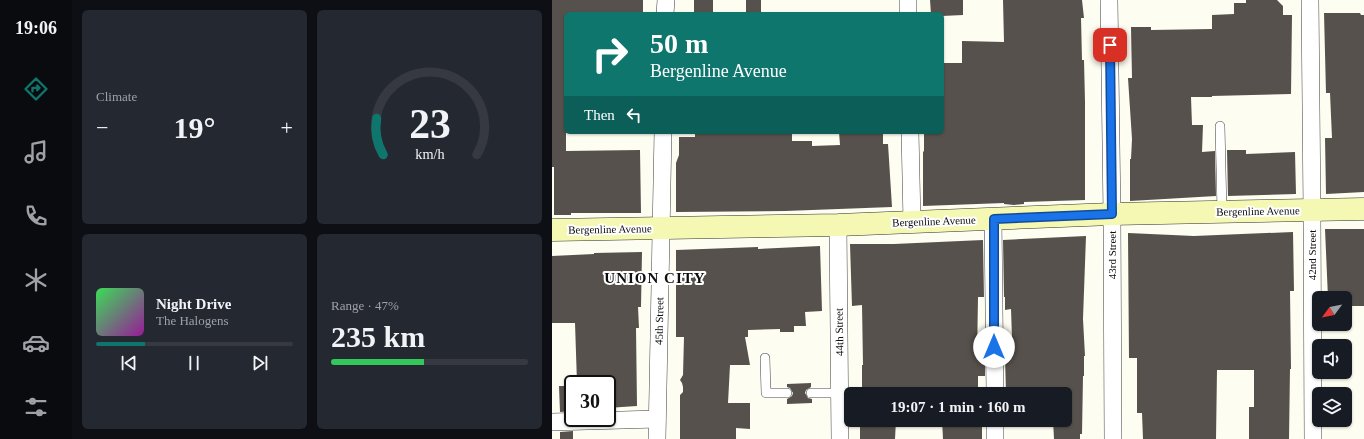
<!DOCTYPE html>
<html lang="en">
<head>
<meta charset="utf-8">
<style>
  body { margin:0; font-family:"Times New Roman",serif; background:#242831; color:#f1f3f6; height:100vh; display:flex; flex-direction:column; font-size:15px; white-space:nowrap }
  * { box-sizing:border-box; margin:0 }
  p { font-size:13px; color:#9ea1a6 }
  .icon { flex:none; width:22px; height:22px; fill:none; stroke:currentColor; stroke-width:2; stroke-linecap:round; stroke-linejoin:round }
  .map { position:relative; flex:1; overflow:hidden }
  .sheet { display:flex; flex-direction:column; gap:10px; padding:10px; background:#0d0f14; width:480px }
  .sheet>* { flex:none }
  .banner { position:absolute; left:12px; top:12px; width:380px; height:122px; border-radius:6px; box-shadow:0 1px 3px #0004; background:#0f766e; color:#fff; overflow:hidden }
  .needle { width:26px; rotate:238deg }
  .controls { position:absolute; left:760px; top:291px; display:grid; gap:8px }
  .controls a { display:grid; place-items:center; width:40px; height:40px; border-radius:6px; background:#171b24; box-shadow:0 1px 3px #0004; font-size:20px }
  .speed { position:absolute; left:12px; top:375px; display:flex; gap:8px; font-size:20px; font-weight:700; text-align:center }
  .speed>* { display:grid; place-content:center; width:52px; height:52px; border-radius:50%; background:#171b24; box-shadow:0 1px 3px #0004; line-height:1 }
  .speed .limit { border:2px solid #111; border-radius:6px; background:#fff; color:#111 }
  .pin { position:absolute; display:grid; place-items:center; width:34px; height:34px; color:#fff; margin:-17px; border-radius:8px; box-shadow:0 2px 6px #0006 }
  .me { position:absolute; width:44px; margin:-22px; rotate:0deg; stroke-linejoin:round; filter:drop-shadow(0 0 3px #0008) }
  .turn { display:flex; align-items:center; gap:14px; height:84px; padding:0 20px; font-size:18px }
  .turn .icon { width:52px; height:52px; stroke-width:2.5 }
  .turn b { display:block; font-size:28px; line-height:34px }
  .then { display:flex; align-items:center; height:38px; padding:0 20px; background:#0003; gap:8px; font-size:15px }
  .big { font-size:30px; font-weight:600; line-height:1.1 }
  .sheet .widget { flex:1; display:flex; flex-direction:column; justify-content:center; gap:6px; min-width:0; padding:0 14px; border-radius:6px; background:#242831 }
  .sheet .dial { align-items:center; gap:0 }
  .dial svg { height:104px; overflow:visible; fill:none; stroke:#363941; stroke-width:7; stroke-linecap:round; text-anchor:middle }
  .dial text { fill:#f1f3f6; stroke:none }
  .song { display:flex; align-items:center; gap:12px }
  .cover { width:48px; height:48px; border-radius:6px; background:linear-gradient(135deg,hsl(130 70% 55%),hsl(300 70% 35%)) }
  .played { height:4px; border-radius:2px; background:linear-gradient(90deg,#0f766e 25%,#363941 25%) }
  .keys { display:flex; justify-content:space-around; direction:ltr }
  .heat { display:flex; justify-content:space-between; align-items:center; font-size:22px; direction:ltr }
  .charge { height:6px; border-radius:3px; background:linear-gradient(90deg,#34c759 47%,#363941 0) }
  .sheet .tiles { flex:1; display:grid; gap:10px; grid-template-columns:repeat(2,1fr) }
  .trip { position:absolute; left:292px; top:387px; width:228px; height:40px; border-radius:6px; background:#171b24; box-shadow:0 1px 3px #0004; font-weight:600; line-height:40px; text-align:center }
  main { display:flex; flex:1; min-height:0 }
  .tab-bar { display:flex; flex-direction:column; width:72px; justify-content:space-around; align-items:center; background:#090b0e; color:#9ea1a6 }
  .tab-bar .icon { width:28px; height:28px }
  .tab-bar .current { color:#0f766e }
  .tab-bar b { font-size:18px; color:#f1f3f6 }
  .map>svg:first-child { display:block }
  .building { fill:#56514c }
  .lines { fill:none; stroke-linecap:round; stroke-linejoin:round }
  .lane-casing { stroke:#414141; stroke-width:10 }
  .street-casing { stroke:#414141; stroke-width:18 }
  .secondary-casing { stroke:#303030; stroke-width:23 }
  .lane { stroke:#fff; stroke-width:9 }
  .street { stroke:#fff; stroke-width:17 }
  .secondary { stroke:#f5f8b2; stroke-width:22 }
  .route-casing { stroke:#114b97; stroke-width:10 }
  .route { stroke:#1a73e8; stroke-width:7 }
  .labels { text-anchor:middle; stroke-width:4; stroke-linejoin:round; paint-order:stroke }
  .street-label { font-size:11px; fill:#0e0e0e; stroke:#fff }
  .district-label { font-size:15px; font-weight:bold; letter-spacing:1px; fill:#0e0e0e; stroke:#fff }
</style>
</head>
<body>
<main>
<nav class="tab-bar">
<b>19:06</b>
<svg class="icon current" aria-label="directions" viewBox="0 0 24 24"><path d="M12 3l9 9-9 9-9-9zM9 14v-3h6M13 9l2 2-2 2"/></svg>
<svg class="icon" aria-label="music" viewBox="0 0 24 24"><path d="M9 18V5l10-2v13"/><circle cx="6" cy="18" r="3"/><circle cx="16" cy="16" r="3"/></svg>
<svg class="icon" aria-label="phone" viewBox="0 0 24 24"><path d="M5 4h4l2 5-3 2q2 4 5 5l2-3 5 2v4C11 20 4 13 5 4z"/></svg>
<svg class="icon" aria-label="climate" viewBox="0 0 24 24"><path d="M12 3v18M4 7l16 10M4 17L20 7"/></svg>
<svg class="icon" aria-label="car" viewBox="0 0 24 24"><path d="M5 17H2v-5l4-1 3-4h7l3 4 3 1v5h-3M9 17h6M6 11h13"/><circle cx="7" cy="17" r="2"/><circle cx="17" cy="17" r="2"/></svg>
<svg class="icon" aria-label="filters" viewBox="0 0 24 24"><path d="M4 7h16M4 17h16"/><circle cx="9" cy="7" r="2"/><circle cx="15" cy="17" r="2"/></svg>
</nav>
<section class="sheet">
<div class="tiles">
<div class="widget"><p>Climate</p>
<div class="heat"><a>−</a><b class="big">19°</b><a>+</a></div>
</div>
<div class="widget dial"><svg viewBox="0 0 100 80">
<path d="M14 69A42 42 0 1 1 86 69"/>
<path d="M14 69A42 42 0 0 1 9 41" stroke="#0f766e"/>
<text x="50" y="56" font-size="32" font-weight="700">23</text>
<text x="50" y="72" font-size="11">km/h</text>
</svg></div>
<div class="widget">
<div class="song"><i class="cover"></i><div><b>Night Drive</b><p>The Halogens</p></div></div>
<div class="played"></div>
<div class="keys"><svg class="icon" aria-label="previous" viewBox="0 0 24 24"><path d="M18 5L8 12l10 7zM5 5v14"/></svg><svg class="icon" aria-label="pause" viewBox="0 0 24 24"><path d="M8 5v14M16 5v14"/></svg><svg class="icon" aria-label="next" viewBox="0 0 24 24"><path d="M6 5l10 7-10 7zM19 5v14"/></svg></div>
</div>
<div class="widget"><p>Range · 47%</p><b class="big">235 km</b><div class="charge"></div></div>
</div>
</section>
<div class="map">
<svg width="812" height="439" viewBox="0 0 812 439">
  <rect width="100%" height="100%" fill="#fefdf1"/>
  <g class="building">
    <polygon points="0,0 91,0 91,14 14,14 14,151 88,150 89,213 19,213 19,215 2,215 2,167 0,167"/>
    <rect x="142" y="0" width="19" height="14"/>
    <rect x="194" y="0" width="15" height="14"/>
    <polygon points="378,0 411,0 411,15 390,16 390,14 379,14"/>
    <polygon points="451,0 530,0 532,18 529,18 530,60 532,60 533,102 533,200 472,202 472,204 462,205 452,204 452,203 371,206 371,152 372,151 372,132 390,132 390,63 410,63 410,41 452,42"/>
    <polygon points="694,0 725,0 731,6 731,15 740,15 739,94 660,96 660,97 639,97 640,125 651,125 650,152 663,151 664,196 578,201 578,159 579,159 580,139 576,78 580,78 579,27 599,27 599,30 660,29 660,15 682,14 682,3 694,3"/>
    <polygon points="772,13 808,13 809,15 812,15 812,192 774,194 773,138 780,138 778,93 774,93"/>
    <polygon points="143,132 240,132 240,141 260,141 260,146 288,145 287,132 331,132 331,144 336,144 340,207 233,211 124,212 124,163 127,155 127,137 143,137"/>
    <polygon points="675,150 694,150 694,154 743,152 744,194 676,196"/>
    <polygon points="773,229 812,229 812,306 793,306 793,298 776,298"/>
    <polygon points="741,232 742,291 738,291 739,369 738,369 737,439 697,439 697,407 702,407 702,370 665,370 664,439 591,439 590,413 585,413 585,358 577,358 576,233 642,236"/>
    <polygon points="534,236 531,319 533,356 532,356 532,376 531,376 530,434 528,434 528,439 502,439 501,420 513,420 513,394 496,394 496,390 454,393 453,357 455,357 455,338 460,338 459,309 453,310 453,297 452,297 451,240"/>
    <polygon points="431,240 432,297 426,297 425,358 433,358 433,376 426,376 426,394 309,394 309,387 310,387 310,365 311,365 310,305 300,306 298,244 342,244"/>
    <polygon points="268,246 270,311 253,312 254,326 242,326 242,332 228,332 228,329 196,330 196,337 193,337 198,365 178,365 176,403 198,403 198,429 184,428 184,439 128,439 128,395 131,392 131,387 130,383 128,380 131,375 132,337 124,337 124,250 206,247 206,249"/>
    <polygon points="90,252 89,307 86,307 87,328 84,328 85,406 55,408 55,383 25,383 23,323 0,323 0,256 42,254 42,253"/>
    <polygon points="259,383 259,387 254,390 253,393 256,398 260,399 260,403 235,404 235,399 240,396 241,393 238,388 235,387 235,384"/>
    <polygon points="7,386 21,386 21,411 8,412"/>
    <polygon points="308,420 364,420 344,420 343,439 308,439"/>
    <polygon points="390,420 430,420 430,439 391,439"/>
    <polygon points="21,431 21,439 8,439 8,432"/>
  </g>
  <g class="lines">
    <defs>
      <g id="lane">
        <polyline points="668,126 670,212"/>
        <polyline points="213,358 214,393 235,393"/>
        <polyline points="259,393 288,393"/>
      </g>
      <g id="street">
        <polyline points="356,0 356,14"/>
        <polyline points="557,0 560,214 561,439"/>
        <polyline points="758,0 760,211 761,439"/>
        <polyline points="113,14 114,0"/>
        <polyline points="358,132 360,222"/>
        <polyline points="441,219 443,394"/>
        <polyline points="286,225 288,439"/>
        <polyline points="443,420 443,439"/>
        <polyline points="0,422 105,419"/>
        <polyline points="105,439 111,132"/>
      </g>
      <polyline id="secondary" points="0,230 286,225 560,214 812,209"/>
    </defs>
    <use href="#lane" class="lane-casing"/>
    <use href="#street" class="street-casing"/>
    <use href="#secondary" class="secondary-casing"/>
    <use href="#lane" class="lane"/>
    <use href="#street" class="street"/>
    <use href="#secondary" class="secondary"/>
  </g>
  <g class="lines">
    <defs>
      <polyline id="route" points="442,347 442,219 560,214 558,45"/>
    </defs>
    <use href="#route" class="route-casing"/>
    <use href="#route" class="route"/>
  </g>
  <g class="labels">
    <g class="street-label">
      <text transform="translate(706 211) rotate(-1)" y="4">Bergenline Avenue</text>
      <text transform="translate(382 221) rotate(-2)" y="4">Bergenline Avenue</text>
      <text transform="translate(58 229) rotate(-1)" y="4">Bergenline Avenue</text>
      <text transform="translate(560 255) rotate(-90)" y="4">43rd Street</text>
      <text transform="translate(760 255) rotate(-90)" y="4">42nd Street</text>
      <text transform="translate(107 321) rotate(-89)" y="4">45th Street</text>
      <text transform="translate(287 332) rotate(-91)" y="4">44th Street</text>
    </g>
    <g class="district-label">
      <text x="103" y="283">UNION CITY</text>
    </g>
  </g>
</svg>
<div class="controls">
<a><svg class="needle" viewBox="-14 -14 28 28"><path d="M0-13l5 13h-10z" fill="#e53935"/><path d="M0 13l5-13h-10z" fill="#9ea1a6"/></svg></a>
<a><svg class="icon" aria-label="sound" viewBox="0 0 24 24"><path d="M4 9h4l5-4v14l-5-4H4zM17 9q2 3 0 6"/></svg></a>
<a><svg class="icon" aria-label="layers" viewBox="0 0 24 24"><path d="M12 4l9 5-9 5-9-5zM3 14l9 5 9-5"/></svg></a>
</div>
<div class="speed"><div class="limit">30</div></div>
<div class="pin" style="left:558px;top:45px;background:#d93025"><svg class="icon" aria-label="arrive" viewBox="0 0 24 24"><path d="M6 21V4h12l-3 4 3 4H6"/></svg></div>
<svg class="me" style="left:442px;top:347px" viewBox="-20 -20 40 40"><circle r="19" fill="#fff"/><path d="M0-13L10 11 0 6-10 11z" fill="#1a73e8"/></svg>
<div class="trip">19:07 · 1 min · 160 m</div>
<div class="banner">
<div class="turn"><svg class="icon" aria-label="right" viewBox="0 0 24 24"><path d="M7 20v-9h11M14 6l5 5-5 5"/></svg><div><b>50 m</b>Bergenline Avenue</div></div>
<div class="then">Then<svg class="icon" aria-label="left" viewBox="0 0 24 24"><path d="M17 20v-9H6M10 6l-5 5 5 5"/></svg></div>
</div>
</div>
</main>
</body>
</html>
